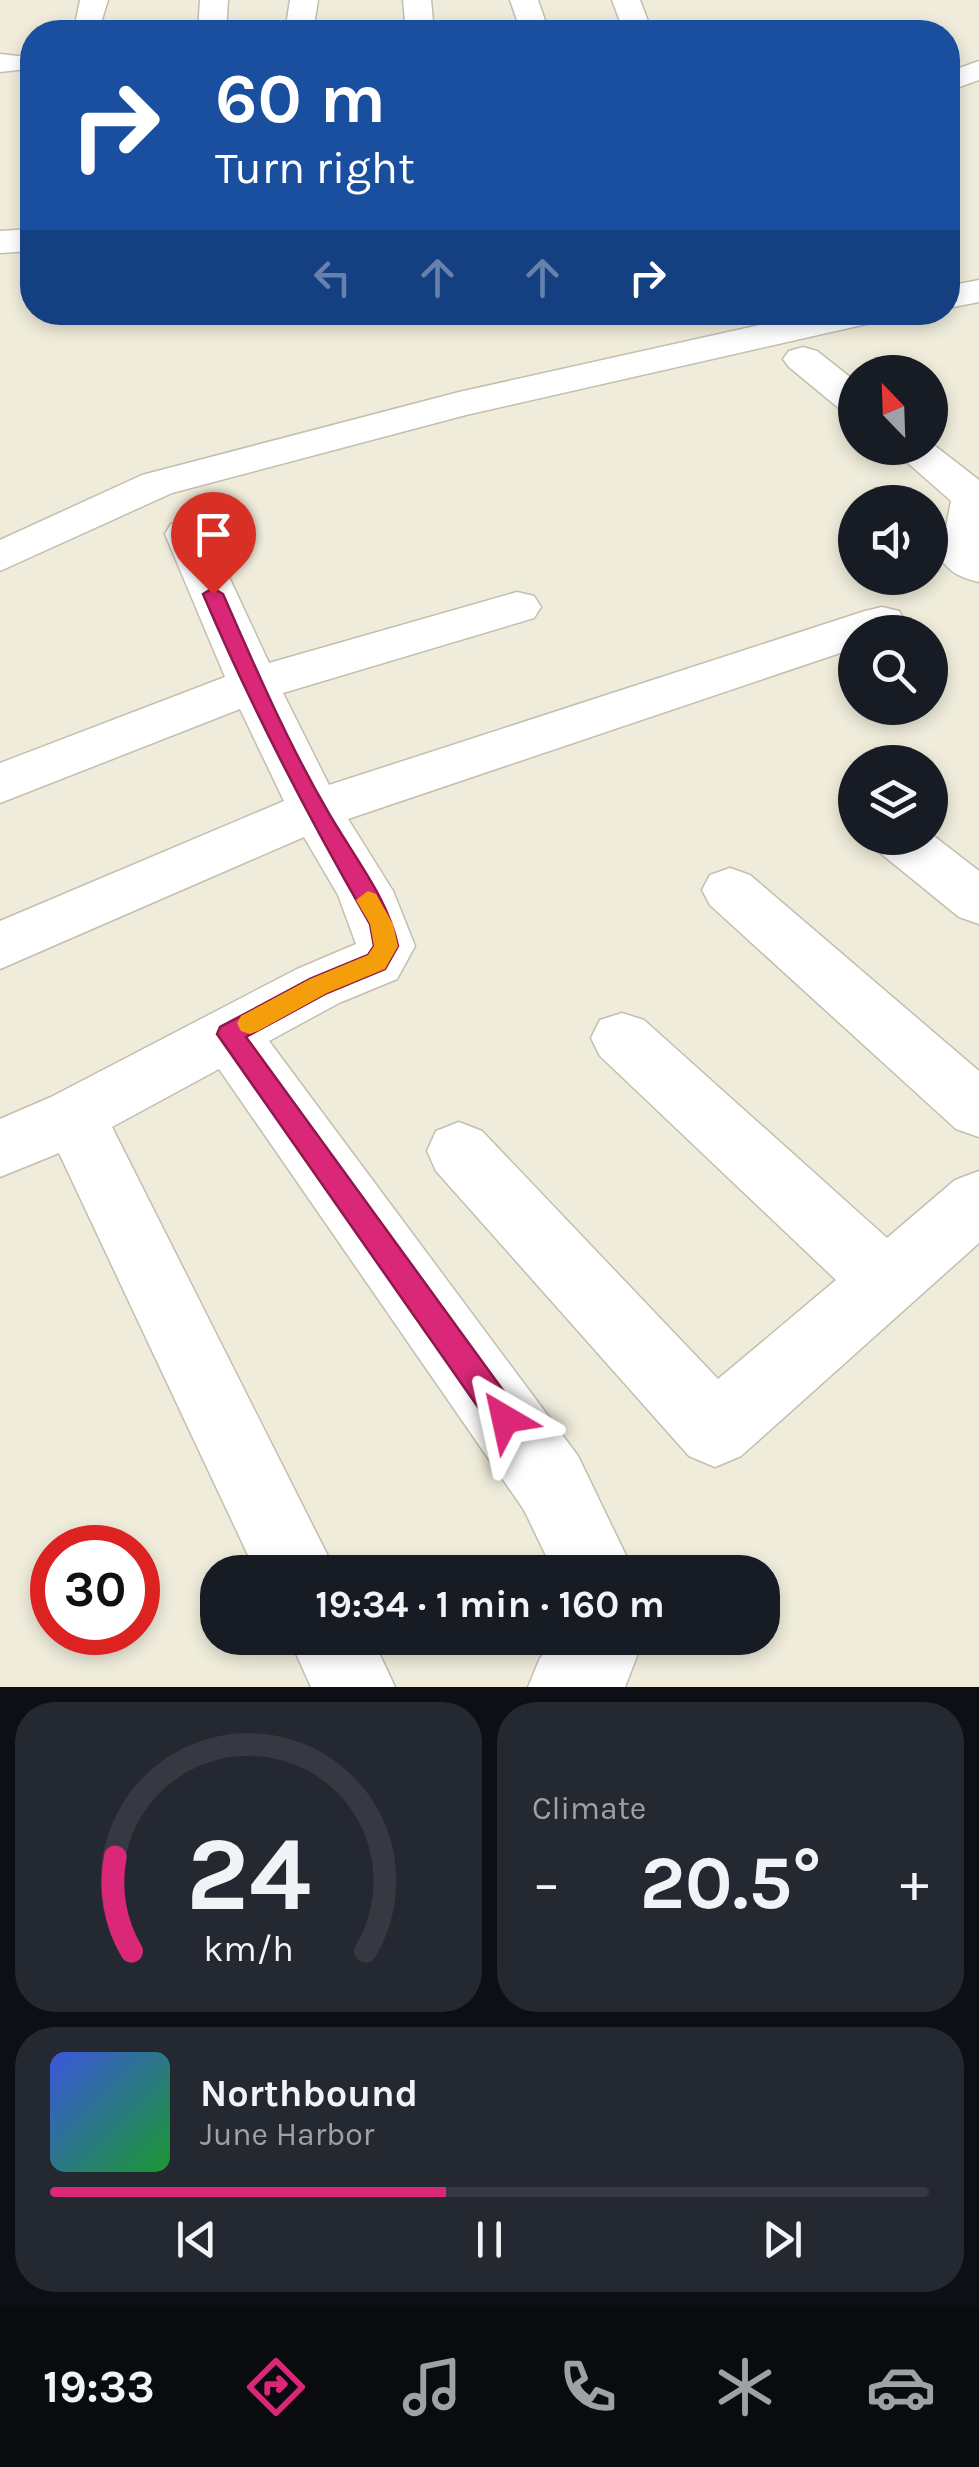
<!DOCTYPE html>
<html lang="en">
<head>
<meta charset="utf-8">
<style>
  body { margin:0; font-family:Karla,sans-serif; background:#242831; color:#f1f3f6; height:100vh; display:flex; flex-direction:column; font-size:38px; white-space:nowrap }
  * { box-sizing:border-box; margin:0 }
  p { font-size:32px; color:#9ea1a6 }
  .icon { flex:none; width:55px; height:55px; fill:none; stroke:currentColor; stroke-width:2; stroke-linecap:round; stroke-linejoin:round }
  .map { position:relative; height:1687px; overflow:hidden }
  .side { display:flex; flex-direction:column; gap:15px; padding:15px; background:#0d0f14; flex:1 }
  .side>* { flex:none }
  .hud { position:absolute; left:20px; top:20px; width:940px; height:305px; border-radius:40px; box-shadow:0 5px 15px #0003; background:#1a4fa0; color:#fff; overflow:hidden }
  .needle { width:65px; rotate:337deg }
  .controls { position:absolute; left:838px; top:355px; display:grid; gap:20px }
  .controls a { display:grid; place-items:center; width:110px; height:110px; border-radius:50%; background:#171b24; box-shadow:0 5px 15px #0003; font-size:50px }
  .speed { position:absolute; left:30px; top:1525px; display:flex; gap:20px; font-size:50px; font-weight:700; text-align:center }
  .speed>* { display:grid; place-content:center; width:130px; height:130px; border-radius:50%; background:#171b24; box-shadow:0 5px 15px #0003; line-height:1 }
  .speed .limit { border:15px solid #d22; background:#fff; color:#111 }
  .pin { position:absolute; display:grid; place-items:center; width:85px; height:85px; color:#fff; margin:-102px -42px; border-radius:50% 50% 50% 0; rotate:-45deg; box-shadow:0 0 10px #0007 }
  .pin .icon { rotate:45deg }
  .me { position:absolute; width:110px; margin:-55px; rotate:324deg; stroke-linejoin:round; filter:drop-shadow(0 0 8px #0008) }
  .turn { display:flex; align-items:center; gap:35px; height:210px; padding:0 30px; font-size:45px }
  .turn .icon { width:130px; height:130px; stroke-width:2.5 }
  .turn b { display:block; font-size:70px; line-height:85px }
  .lanes { display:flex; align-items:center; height:95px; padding:0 30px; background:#0003; justify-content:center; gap:50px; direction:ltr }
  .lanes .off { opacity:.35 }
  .big { font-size:75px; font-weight:700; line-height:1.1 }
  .side .tile { flex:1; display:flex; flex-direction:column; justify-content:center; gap:15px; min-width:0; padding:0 35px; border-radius:40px; background:#242831 }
  .side .dial { align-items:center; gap:0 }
  .dial svg { height:260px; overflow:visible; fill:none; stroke:#363941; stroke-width:7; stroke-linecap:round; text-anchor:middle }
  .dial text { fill:#f1f3f6; stroke:none }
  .song { display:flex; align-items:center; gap:30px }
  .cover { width:120px; height:120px; border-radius:15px; background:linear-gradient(135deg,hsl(230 70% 55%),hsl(130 70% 35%)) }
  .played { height:10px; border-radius:5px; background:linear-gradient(90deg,#db2777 45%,#363941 45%) }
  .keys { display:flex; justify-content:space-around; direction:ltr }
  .heat { display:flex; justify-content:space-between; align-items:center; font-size:55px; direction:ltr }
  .side .tiles { flex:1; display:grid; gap:15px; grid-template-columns:1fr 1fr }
  .tile:last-child { grid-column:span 2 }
  .trip { position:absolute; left:200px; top:1555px; width:580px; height:100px; border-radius:40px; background:#171b24; box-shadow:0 5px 15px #0003; font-weight:700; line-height:100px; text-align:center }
  .dock { display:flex; height:160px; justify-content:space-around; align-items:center; background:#090b0e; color:#9ea1a6 }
  .dock .icon { width:70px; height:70px }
  .dock .current { color:#db2777 }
  .dock b { font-size:45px; color:#f1f3f6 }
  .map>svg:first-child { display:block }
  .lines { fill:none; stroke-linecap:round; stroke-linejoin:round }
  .minor-casing { stroke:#c2bfaf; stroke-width:3 }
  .minor { fill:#fff; fill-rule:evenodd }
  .route { fill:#db2777; stroke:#8e194d; stroke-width:2.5 }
  .slow { fill:#f59e0b }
</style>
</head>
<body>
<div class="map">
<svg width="979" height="1687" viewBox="0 0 979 1687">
  <rect width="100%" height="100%" fill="#efecdb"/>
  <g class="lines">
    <defs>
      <g id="minor">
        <polygon points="80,0 108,0 100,26 80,26 76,20"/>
        <polygon points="200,0 228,0 226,32 198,32"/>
        <polygon points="290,0 318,0 313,32 285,32"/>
        <polygon points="403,0 431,0 434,32 406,32"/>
        <polygon points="510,0 538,0 549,32 521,32"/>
        <polygon points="612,0 640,0 652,32 624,32"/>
        <polygon points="0,54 27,57 32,63 27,69 0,72"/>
        <polygon points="979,61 979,80 948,91 948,72"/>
        <polygon points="32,229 32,251 0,253 0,231"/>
        <polygon points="979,280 979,302 948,308 948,286"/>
        <polygon points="818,312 890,312 884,320 466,415 172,493 0,571 0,540 142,475 459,392"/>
        <polygon points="803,347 817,351 855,381 855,413 841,410 789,367 783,359 789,351"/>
        <path d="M930 442 979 480V582C962 578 950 573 940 558L951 501 891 448H930Z"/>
        <polygon points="187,520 203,524 209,534 269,663 517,592 534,596 541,607 534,618 283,693 329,785 865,611 882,607 899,611 906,622 899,632 855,632 855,648 348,819 393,891 415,946 397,979 339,1003 269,1041 578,1456 634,1572 554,1572 524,1510 219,1069 112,1127 336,1572 256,1572 59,1153 0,1177 0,1119 51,1097 297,969 356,944 338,895 304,837 0,969 0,921 284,801 240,709 0,803 0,763 225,677 165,534 171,524"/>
        <polygon points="930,833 979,871 979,924 959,917 879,852 871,838 930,838"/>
        <polygon points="730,868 750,875 979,1071 979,1137 956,1129 710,905 702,890 710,875"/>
        <polygon points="622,1013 644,1020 887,1238 955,1180 979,1171 979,1243 741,1456 715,1467 689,1456 436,1171 427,1151 436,1131 459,1122 482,1131 718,1379 836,1280 600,1056 591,1038 600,1020"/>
        <polygon points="289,1638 372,1638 395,1687 311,1687"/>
        <polygon points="560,1638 644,1638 625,1687 528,1687 540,1658"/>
      </g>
    </defs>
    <use href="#minor" class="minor-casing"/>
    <use href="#minor" class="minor"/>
  </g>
  <path class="route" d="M213 588 223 594C255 667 287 741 327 810 351 853 388 897 398 946L385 969 327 993 246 1037 516 1408 520 1419 516 1430 505 1434 494 1430 217 1034 220 1027 310 979 368 955 374 946 370 924C308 817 252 709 203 594Z"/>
  <polygon class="slow" points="368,891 376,894 393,924 398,946 385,969 327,993 258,1031 250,1034 241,1031 237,1023 241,1016 310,979 368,955 374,946 370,924 356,900"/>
</svg>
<div class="controls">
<a><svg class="needle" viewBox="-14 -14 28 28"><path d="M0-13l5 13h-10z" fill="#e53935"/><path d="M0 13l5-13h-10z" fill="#9ea1a6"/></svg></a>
<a><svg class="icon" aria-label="sound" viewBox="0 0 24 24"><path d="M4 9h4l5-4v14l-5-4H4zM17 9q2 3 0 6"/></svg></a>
<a><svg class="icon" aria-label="search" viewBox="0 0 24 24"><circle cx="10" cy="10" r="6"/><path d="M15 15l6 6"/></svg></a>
<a><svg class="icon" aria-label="layers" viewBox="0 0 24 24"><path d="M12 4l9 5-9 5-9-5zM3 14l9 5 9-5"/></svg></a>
</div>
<div class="speed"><div class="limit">30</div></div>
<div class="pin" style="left:213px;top:594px;background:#d93025"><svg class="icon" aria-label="arrive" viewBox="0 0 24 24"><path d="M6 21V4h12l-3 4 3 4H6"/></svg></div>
<svg class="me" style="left:505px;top:1419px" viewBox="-20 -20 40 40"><path d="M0-17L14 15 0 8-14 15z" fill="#db2777" stroke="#fff" stroke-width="4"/></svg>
<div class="trip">19:34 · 1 min · 160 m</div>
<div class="hud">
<div class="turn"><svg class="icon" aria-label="right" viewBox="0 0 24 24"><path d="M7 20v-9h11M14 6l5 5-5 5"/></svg><div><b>60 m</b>Turn right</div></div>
<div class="lanes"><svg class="icon off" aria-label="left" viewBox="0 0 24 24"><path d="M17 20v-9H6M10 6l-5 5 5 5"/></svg><svg class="icon off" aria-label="ahead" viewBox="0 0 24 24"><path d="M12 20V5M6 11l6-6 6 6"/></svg><svg class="icon off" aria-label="ahead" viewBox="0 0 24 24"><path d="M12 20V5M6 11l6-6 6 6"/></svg><svg class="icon" aria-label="right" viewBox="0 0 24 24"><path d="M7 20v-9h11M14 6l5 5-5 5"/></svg></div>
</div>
</div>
<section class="side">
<div class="tiles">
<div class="tile dial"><svg viewBox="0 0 100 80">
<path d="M14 69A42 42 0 1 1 86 69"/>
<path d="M14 69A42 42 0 0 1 9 40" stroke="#db2777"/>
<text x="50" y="56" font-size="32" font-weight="700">24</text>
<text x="50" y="72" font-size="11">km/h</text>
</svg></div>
<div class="tile"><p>Climate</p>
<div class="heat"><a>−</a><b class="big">20.5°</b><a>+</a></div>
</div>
<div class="tile">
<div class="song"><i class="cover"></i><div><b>Northbound</b><p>June Harbor</p></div></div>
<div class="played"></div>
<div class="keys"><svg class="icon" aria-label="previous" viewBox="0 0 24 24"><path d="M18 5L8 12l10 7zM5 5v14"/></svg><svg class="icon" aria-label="pause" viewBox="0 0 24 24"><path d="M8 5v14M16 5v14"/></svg><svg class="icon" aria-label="next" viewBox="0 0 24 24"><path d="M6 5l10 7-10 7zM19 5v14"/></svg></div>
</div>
</div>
</section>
<nav class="dock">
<b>19:33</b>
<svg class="icon current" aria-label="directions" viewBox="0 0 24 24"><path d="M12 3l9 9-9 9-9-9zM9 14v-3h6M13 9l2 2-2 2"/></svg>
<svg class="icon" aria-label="music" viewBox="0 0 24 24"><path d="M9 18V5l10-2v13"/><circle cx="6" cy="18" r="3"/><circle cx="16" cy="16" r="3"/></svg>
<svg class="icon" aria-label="phone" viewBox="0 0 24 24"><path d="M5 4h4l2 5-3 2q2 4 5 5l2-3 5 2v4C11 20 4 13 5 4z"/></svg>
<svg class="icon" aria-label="climate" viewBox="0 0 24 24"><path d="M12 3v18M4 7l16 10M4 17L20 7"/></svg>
<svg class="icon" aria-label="car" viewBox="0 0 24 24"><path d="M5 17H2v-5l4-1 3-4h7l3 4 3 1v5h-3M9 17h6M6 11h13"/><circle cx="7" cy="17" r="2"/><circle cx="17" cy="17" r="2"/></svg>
</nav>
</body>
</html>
